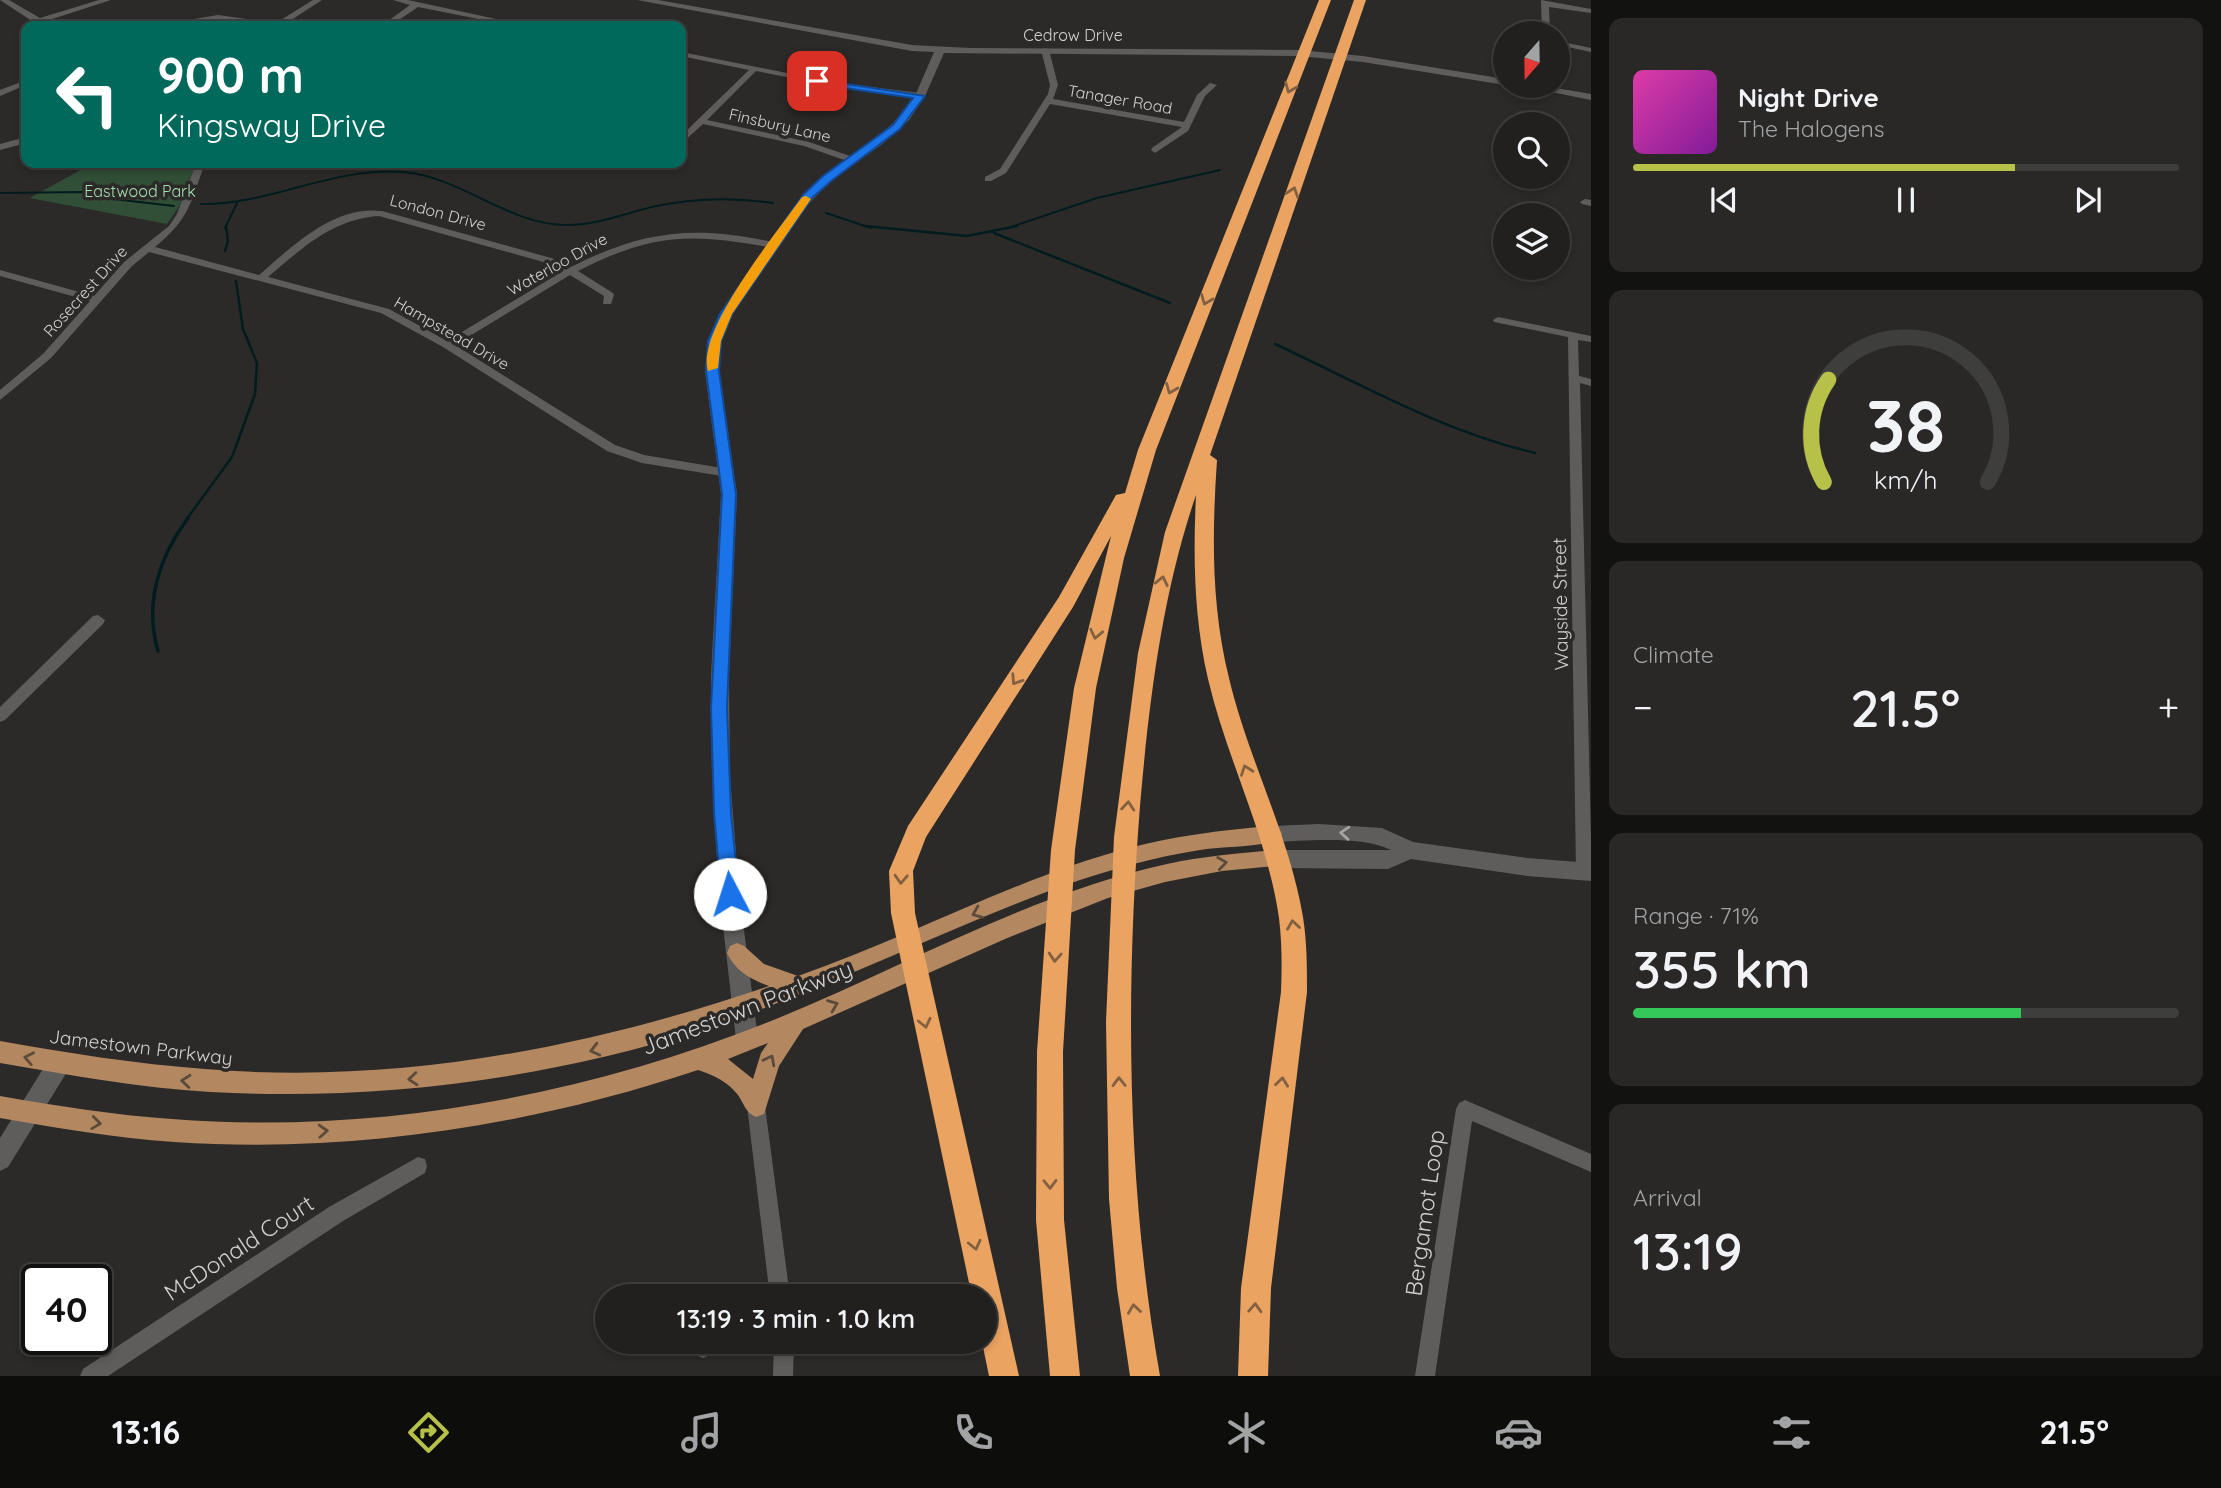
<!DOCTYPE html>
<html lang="en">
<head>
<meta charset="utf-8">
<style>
  body { margin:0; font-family:Quicksand,sans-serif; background:#292827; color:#f1f3f6; height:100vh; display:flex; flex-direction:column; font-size:26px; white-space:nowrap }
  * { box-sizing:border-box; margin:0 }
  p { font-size:23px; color:#a2a3a4 }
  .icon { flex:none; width:38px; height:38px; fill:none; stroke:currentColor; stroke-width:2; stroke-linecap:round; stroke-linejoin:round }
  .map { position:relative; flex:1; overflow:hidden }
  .drawer { display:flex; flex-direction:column; gap:18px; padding:18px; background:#121210; width:630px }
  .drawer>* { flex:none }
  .guide { position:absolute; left:21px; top:21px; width:665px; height:147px; border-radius:14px; box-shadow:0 4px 10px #0003,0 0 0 2px #3e3e3c; background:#00695c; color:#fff; overflow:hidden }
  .needle { width:46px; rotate:200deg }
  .tools { position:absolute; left:1493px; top:21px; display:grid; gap:14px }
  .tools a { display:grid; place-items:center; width:77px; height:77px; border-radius:50%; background:#21201e; box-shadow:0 4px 10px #0003,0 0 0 2px #3e3e3c; font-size:35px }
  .speed { position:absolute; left:21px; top:1264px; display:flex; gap:14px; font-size:35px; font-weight:700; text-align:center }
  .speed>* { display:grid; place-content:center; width:91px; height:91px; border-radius:50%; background:#21201e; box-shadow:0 4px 10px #0003,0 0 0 2px #3e3e3c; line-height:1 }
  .speed .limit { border:4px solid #111; border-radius:10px; background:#fff; color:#111 }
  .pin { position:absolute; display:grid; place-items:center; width:60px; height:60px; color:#fff; margin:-30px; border-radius:14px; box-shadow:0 4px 10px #0006 }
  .me { position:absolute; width:77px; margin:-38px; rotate:355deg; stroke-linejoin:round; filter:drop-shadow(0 0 5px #0008) }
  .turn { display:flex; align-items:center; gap:24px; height:147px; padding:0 21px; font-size:32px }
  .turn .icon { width:91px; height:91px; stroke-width:2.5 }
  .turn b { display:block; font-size:49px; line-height:60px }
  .big { font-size:52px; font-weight:600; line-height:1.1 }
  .drawer .widget { flex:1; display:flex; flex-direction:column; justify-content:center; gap:10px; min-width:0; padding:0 24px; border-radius:14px; background:#292827 }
  .drawer .dial { align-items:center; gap:0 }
  .dial svg { height:182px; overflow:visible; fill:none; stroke:#3e3e3c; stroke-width:7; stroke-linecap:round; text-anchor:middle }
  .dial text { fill:#f1f3f6; stroke:none }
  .song { display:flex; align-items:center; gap:21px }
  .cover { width:84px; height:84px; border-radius:10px; background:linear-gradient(135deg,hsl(320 70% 55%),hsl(290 70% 35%)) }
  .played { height:7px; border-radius:4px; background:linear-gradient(90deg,#b8c147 70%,#3e3e3c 70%) }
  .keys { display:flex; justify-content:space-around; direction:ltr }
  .heat { display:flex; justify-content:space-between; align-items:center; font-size:38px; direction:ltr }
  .charge { height:10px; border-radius:5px; background:linear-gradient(90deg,#34c759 71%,#3e3e3c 0) }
  .trip { position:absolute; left:595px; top:1284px; width:402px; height:70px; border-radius:35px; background:#21201e; box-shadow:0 4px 10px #0003,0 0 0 2px #3e3e3c; font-weight:600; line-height:70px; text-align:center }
  .tab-bar { display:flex; height:112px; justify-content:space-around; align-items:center; background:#0d0d0c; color:#a2a3a4 }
  .tab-bar .icon { width:49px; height:49px }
  .tab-bar .on { color:#b8c147 }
  .tab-bar b { font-size:32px; color:#f1f3f6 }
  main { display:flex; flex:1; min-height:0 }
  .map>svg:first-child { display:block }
  .green { fill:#314f37 }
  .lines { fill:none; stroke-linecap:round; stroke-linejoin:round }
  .stream-far2 { stroke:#011c1e; stroke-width:2 }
  .stream-far1 { stroke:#011c1e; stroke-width:2.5 }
  .stream { stroke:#011c1e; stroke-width:3.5 }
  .street { fill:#5f5d5b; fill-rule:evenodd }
  .secondary { fill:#5f5d5b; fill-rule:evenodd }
  .primary { fill:#b3875f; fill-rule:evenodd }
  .highway { fill:#eba361; fill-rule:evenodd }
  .oneway { stroke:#826042 }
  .oneway2 { stroke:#a4a3a1 }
  .oneway3 { stroke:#5b4b3b }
  .route { fill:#1a73e8; stroke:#114b97; stroke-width:2 }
  .slow { fill:#f59e0b }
  .labels { text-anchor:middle; stroke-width:7; stroke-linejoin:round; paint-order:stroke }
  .far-street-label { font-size:16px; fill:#d2d1cf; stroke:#2c2a28 }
  .far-park-label { font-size:16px; fill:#a6dfb1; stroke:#2c2a28 }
  .street-label { font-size:19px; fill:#d2d1cf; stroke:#2c2a28 }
  .near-street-label { font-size:23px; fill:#d2d1cf; stroke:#2c2a28 }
</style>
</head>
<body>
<main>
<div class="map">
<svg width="1591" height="1376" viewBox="0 0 1591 1376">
  <rect width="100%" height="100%" fill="#2c2a28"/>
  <polygon class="green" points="93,163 194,168 180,205 167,224 30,198"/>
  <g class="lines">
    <g class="stream-far2">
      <polyline points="0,193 83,192 105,198 174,206"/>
      <path d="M201 204C270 205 334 166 404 172 461 177 506 223 564 225 594 226 623 214 652 207 692 198 732 197 773 203"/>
      <polyline points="826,213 871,228"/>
      <polyline points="225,228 237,203"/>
      <polyline points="1008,228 1097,198 1220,170"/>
    </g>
    <g class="stream-far1">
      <polyline points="865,226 967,236 1017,226"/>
      <polyline points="994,233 1170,303"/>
      <polyline points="225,251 228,241 226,226"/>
      <path d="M1275 344C1361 384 1442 431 1535 453"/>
      <polyline points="186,520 232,457 255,394 257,363 243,329 236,281"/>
    </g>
    <path class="stream" d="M158 651C144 603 159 557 188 518"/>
    <g class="street">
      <polygon points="0,0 9,0 40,18 99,0 111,0 46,21 49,24 45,26 35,23"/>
      <polygon points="313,0 322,0 282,26 263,26 218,19 171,26 153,26 218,15 276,23"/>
      <polygon points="393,0 408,0 528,26 514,26 418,7 390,26 381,26 410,5"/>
      <polygon points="1541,0 1591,9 1591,13 1549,7 1550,33 1542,33"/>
      <polygon points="1558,41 1591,48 1591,52 1558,45"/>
      <polygon points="1045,48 1049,50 1058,85 1053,99 1184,122 1197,95 1210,83 1217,85 1205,96 1188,131 1155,153 1151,150 1152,148 1182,127 1050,104 1006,173 991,181 985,181 985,177 1000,169 1048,94 1050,85 1041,50"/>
      <polygon points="681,52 838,83 920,93 924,96 920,99 838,87 756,71 707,120 809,142 856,158 856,162 850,162 804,146 703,124 681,144 681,136 749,70 681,56"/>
      <polygon points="26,80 26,85 0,96 0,90"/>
      <polygon points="26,137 26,143 0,150 0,144"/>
      <path d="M172 163H205C190 204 190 218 155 247L259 275C293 246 333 205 382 211L562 261 571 267C645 229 697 225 777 243L779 245 774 248C691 233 655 232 578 271L613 293 614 295 611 304H603L604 296 570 275 455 345 615 445 644 455 728 469 734 473 728 477 642 463 607 451 443 347 381 313 149 252 132 266 51 358 0 400V390L43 354 90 301 0 276V270L94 296 124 262 169 226 177 214 195 166H177ZM379 216 554 265 563 271 447 341 389 309 268 277C302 248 333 219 379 216Z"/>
      <polygon points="654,163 664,163 655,169 650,166"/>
      <polygon points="1585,199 1591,200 1591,206 1582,204 1580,202"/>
      <polygon points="1498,317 1591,336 1591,342 1578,340 1579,376 1591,379 1591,386 1580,383 1591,837 1591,873 1584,878 1578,876 1576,871 1568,337 1494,322 1493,320"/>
      <polygon points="98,615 105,620 103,624 5,720 0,722 0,707 93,616"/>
      <polygon points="756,1097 762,1100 765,1106 790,1297 770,1297 747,1106 750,1100"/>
      <polygon points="1465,1100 1591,1154 1591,1172 1472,1121 1435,1376 1415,1376 1456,1109 1459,1103"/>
      <polygon points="418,1157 425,1159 427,1166 425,1173 343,1221 108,1376 80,1376 83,1369 329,1207"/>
      <polygon points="695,1342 726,1342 723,1349 703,1358 696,1355 693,1348"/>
      <polygon points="774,1342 794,1342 793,1376 773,1376"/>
    </g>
    <g class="secondary">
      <polygon points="637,0 658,0 912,45 970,48 1299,50 1363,56 1505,79 1505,85 1363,62 1299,56 944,53 925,96 909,120 881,145 831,180 804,209 733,314 722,341 719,371 737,494 729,675 730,777 739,891 758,1039 755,1046 747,1050 739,1046 736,1039 719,891 712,777 711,675 721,494 705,371 708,341 719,314 796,204 823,176 873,141 901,116 915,96 934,52 912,51"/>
      <polygon points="1522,86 1544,86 1591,94 1591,100"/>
      <path d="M1319 824 1382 828 1413 842 1527 858 1591 863V881L1527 876 1411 859 1388 869 1279 868 1272 865 1269 859 1272 853 1279 850H1391C1361 835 1305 841 1272 842L1265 840 1262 834 1265 828 1272 826Z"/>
      <polygon points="59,1053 67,1056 70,1064 67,1072 8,1167 0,1171 0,1138 51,1056"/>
    </g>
    <g class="primary">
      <path d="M1272 826 1279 828 1282 834 1279 840C1255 848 1225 846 1200 850 1154 857 1109 870 1065 885 942 930 826 990 702 1030 542 1080 377 1101 210 1092 140 1088 70 1075 0 1063V1041C68 1053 136 1064 205 1069 397 1085 588 1048 769 986 752 980 735 971 727 953L730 946 737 943 744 946 764 964 798 976C908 938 1012 880 1125 849 1173 836 1222 830 1272 826Z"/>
      <path d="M1279 850 1286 853 1289 859 1286 865 1222 871 1165 882 1108 898 1005 939 803 1029 779 1066 764 1114 756 1117C746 1113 744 1104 738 1095 728 1082 714 1075 698 1070 530 1126 351 1154 174 1142 115 1138 58 1128 0 1118V1096C57 1106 114 1115 172 1119 374 1135 584 1096 771 1021 900 969 1029 894 1167 864 1204 856 1241 853 1279 850ZM768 1043 761 1053 753 1079 728 1059Z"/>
    </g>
    <g class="highway">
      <polygon points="1319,0 1331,0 1156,450 1124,558 1096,688 1075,850 1063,1052 1064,1220 1080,1376 1050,1376 1036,1220 1037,1052 1051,850 1074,688 1111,536 1073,607 926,837 913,871 915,913 1019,1376 989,1376 982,1342 985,1342 985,1297 972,1297 891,913 889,871 908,826 1059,597 1116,495 1125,493 1138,450"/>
      <path d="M1354 0H1366L1210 455 1217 460C1212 533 1211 606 1229 678 1248 759 1289 834 1303 917 1307 942 1307 967 1307 992L1271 1288 1268 1376H1238L1241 1288 1281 992C1282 967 1282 943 1279 918 1267 835 1227 760 1208 679 1194 618 1193 557 1196 495 1162 594 1149 702 1140 806 1125 996 1127 1189 1160 1376H1130L1117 1288 1109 1199 1106 1022 1114 837 1138 653 1165 532Z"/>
    </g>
  </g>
  <defs><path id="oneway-chevron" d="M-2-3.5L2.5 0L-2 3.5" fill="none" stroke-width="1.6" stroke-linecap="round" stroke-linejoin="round" transform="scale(1.75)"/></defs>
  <g class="oneway">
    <use href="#oneway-chevron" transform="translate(1290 88) rotate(112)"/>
    <use href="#oneway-chevron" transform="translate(1293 192) rotate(-72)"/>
    <use href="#oneway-chevron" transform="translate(1206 300) rotate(112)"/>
    <use href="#oneway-chevron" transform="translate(1171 389) rotate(112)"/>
    <use href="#oneway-chevron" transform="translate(1162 581) rotate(-78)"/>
    <use href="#oneway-chevron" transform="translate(1096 634) rotate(102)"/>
    <use href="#oneway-chevron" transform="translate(1016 680) rotate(123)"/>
    <use href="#oneway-chevron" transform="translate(1246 770) rotate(-110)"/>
    <use href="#oneway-chevron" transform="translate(1128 806) rotate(-85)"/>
    <use href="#oneway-chevron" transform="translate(901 879) rotate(93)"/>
    <use href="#oneway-chevron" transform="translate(1293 925) rotate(-98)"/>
    <use href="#oneway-chevron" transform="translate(1055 957) rotate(94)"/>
    <use href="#oneway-chevron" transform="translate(925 1023) rotate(77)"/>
    <use href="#oneway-chevron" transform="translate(1119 1082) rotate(-91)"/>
    <use href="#oneway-chevron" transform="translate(1282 1082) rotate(-83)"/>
    <use href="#oneway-chevron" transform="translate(1050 1184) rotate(89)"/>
    <use href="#oneway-chevron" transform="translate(975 1245) rotate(77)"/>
    <use href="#oneway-chevron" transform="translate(1255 1308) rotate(-87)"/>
    <use href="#oneway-chevron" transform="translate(1134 1309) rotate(-98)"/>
  </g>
  <use class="oneway2" href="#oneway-chevron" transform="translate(1345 833) rotate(-176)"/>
  <g class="oneway3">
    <use href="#oneway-chevron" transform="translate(1222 863) rotate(-8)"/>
    <use href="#oneway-chevron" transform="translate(977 913) rotate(158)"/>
    <use href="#oneway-chevron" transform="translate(833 1005) rotate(-22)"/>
    <use href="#oneway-chevron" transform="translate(595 1050) rotate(166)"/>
    <use href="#oneway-chevron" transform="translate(29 1058) rotate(-169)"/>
    <use href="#oneway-chevron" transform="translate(770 1060) rotate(-63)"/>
    <use href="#oneway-chevron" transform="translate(413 1079) rotate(175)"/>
    <use href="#oneway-chevron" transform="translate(186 1081) rotate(-175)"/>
    <use href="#oneway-chevron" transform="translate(96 1123) rotate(7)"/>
    <use href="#oneway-chevron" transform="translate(323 1131) rotate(-3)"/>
  </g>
  <polygon class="route" points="814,79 925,96 900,129 831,181 812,198 732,314 721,341 719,371 736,494 727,708 731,813 739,894 736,899 730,902 723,899 721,894 714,813 711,708 722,494 706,371 708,341 720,314 804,194 823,176 893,125 913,98 817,84"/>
  <path class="slow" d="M806 196 811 199 732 314 721 341 718 368 708 371C695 332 778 231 802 197Z"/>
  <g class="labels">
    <g class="far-street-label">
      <text x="1073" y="41">Cedrow Drive</text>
      <text transform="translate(1120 99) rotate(10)" y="6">Tanager Road</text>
      <text transform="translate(780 125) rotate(13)" y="6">Finsbury Lane</text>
      <text transform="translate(438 212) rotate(15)" y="6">London Drive</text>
      <text transform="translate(557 264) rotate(-29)" y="6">Waterloo Drive</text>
      <text transform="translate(85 291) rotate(-48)" y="6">Rosecrest Drive</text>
      <text transform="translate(452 333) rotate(30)" y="6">Hampstead Drive</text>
    </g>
    <g class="far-park-label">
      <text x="140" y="197">Eastwood Park</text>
    </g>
    <g class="street-label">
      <text transform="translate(1560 604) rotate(-91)" y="7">Wayside Street</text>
      <text transform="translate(141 1047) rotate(7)" y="7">Jamestown Parkway</text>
    </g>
    <g class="near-street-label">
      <text transform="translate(747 1008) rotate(-21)" y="8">Jamestown Parkway</text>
      <text transform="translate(1425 1213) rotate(-82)" y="8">Bergamot Loop</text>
      <text transform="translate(239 1248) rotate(-33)" y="8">McDonald Court</text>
    </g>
  </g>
</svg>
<div class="tools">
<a><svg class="needle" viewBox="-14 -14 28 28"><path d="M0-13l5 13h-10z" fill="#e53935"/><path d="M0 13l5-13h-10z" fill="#a2a3a4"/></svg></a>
<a><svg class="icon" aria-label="search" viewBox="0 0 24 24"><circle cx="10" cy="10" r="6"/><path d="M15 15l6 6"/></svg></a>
<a><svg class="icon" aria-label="layers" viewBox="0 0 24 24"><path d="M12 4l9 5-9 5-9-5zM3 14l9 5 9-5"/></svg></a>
</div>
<div class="speed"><div class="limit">40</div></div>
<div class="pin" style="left:817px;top:81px;background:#d93025"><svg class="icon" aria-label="arrive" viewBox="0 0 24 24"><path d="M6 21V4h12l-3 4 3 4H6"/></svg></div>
<svg class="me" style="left:730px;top:894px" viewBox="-20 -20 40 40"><circle r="19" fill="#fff"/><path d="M0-13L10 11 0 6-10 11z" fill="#1a73e8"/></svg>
<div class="trip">13:19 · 3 min · 1.0 km</div>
<div class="guide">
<div class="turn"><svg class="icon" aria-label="left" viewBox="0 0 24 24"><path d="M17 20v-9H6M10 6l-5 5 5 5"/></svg><div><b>900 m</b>Kingsway Drive</div></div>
</div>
</div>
<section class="drawer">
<div class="widget">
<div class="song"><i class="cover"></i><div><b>Night Drive</b><p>The Halogens</p></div></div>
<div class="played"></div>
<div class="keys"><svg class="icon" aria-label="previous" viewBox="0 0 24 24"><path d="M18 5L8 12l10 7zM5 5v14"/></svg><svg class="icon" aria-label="pause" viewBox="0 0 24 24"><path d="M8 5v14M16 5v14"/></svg><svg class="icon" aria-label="next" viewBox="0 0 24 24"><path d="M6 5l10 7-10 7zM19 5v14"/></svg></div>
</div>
<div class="widget dial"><svg viewBox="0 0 100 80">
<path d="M14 69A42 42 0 1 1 86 69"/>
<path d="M14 69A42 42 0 0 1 16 24" stroke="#b8c147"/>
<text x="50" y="56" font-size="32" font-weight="700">38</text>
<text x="50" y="72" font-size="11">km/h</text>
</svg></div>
<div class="widget"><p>Climate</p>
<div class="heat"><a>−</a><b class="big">21.5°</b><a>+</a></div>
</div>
<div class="widget"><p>Range · 71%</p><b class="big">355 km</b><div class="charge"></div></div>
<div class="widget"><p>Arrival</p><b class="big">13:19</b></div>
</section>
</main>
<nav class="tab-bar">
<b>13:16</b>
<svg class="icon on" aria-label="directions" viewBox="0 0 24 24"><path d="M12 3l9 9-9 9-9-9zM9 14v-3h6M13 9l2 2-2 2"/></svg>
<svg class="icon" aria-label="music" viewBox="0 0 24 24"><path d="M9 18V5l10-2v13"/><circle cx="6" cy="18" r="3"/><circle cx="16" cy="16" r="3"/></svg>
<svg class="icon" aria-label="phone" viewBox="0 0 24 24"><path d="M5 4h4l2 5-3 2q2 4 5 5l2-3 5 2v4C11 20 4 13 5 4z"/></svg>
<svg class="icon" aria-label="climate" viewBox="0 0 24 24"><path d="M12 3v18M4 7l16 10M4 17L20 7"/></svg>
<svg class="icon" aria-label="car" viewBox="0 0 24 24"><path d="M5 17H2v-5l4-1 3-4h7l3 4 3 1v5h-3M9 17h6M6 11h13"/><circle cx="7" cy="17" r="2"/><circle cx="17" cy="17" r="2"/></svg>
<svg class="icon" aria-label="filters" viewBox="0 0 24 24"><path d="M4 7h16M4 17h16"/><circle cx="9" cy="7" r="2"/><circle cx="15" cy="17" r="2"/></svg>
<b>21.5°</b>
</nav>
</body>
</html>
